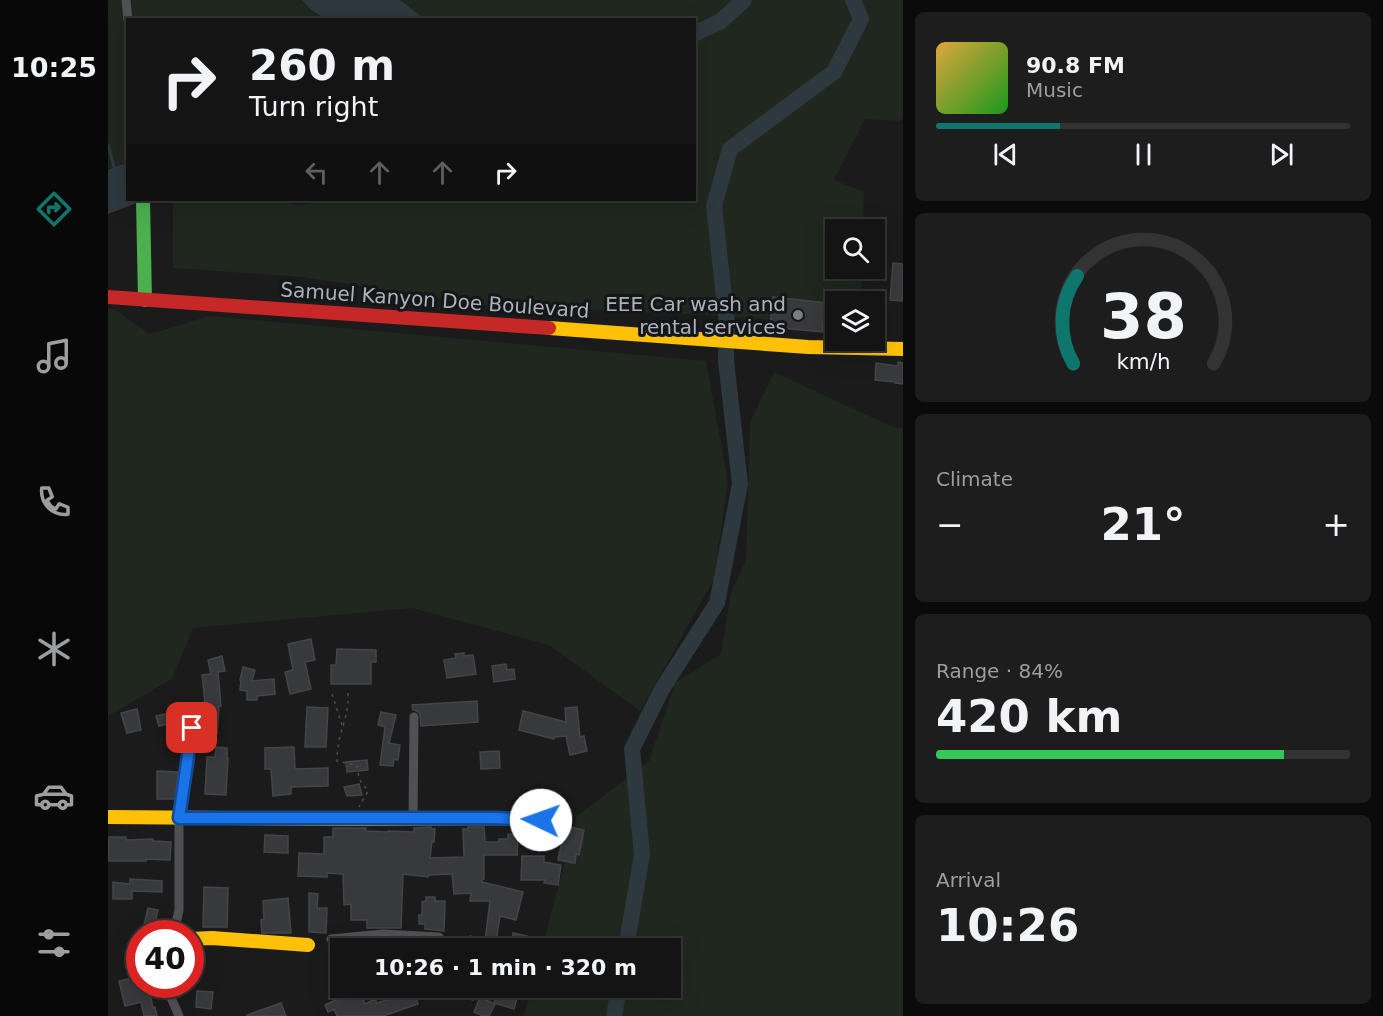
<!DOCTYPE html>
<html lang="en">
<head>
<meta charset="utf-8">
<style>
  body { margin:0; font-family:"DejaVu Sans",sans-serif; background:#1d1d1e; color:#f1f3f6; height:100vh; display:flex; flex-direction:column; font-size:22px; white-space:nowrap }
  * { box-sizing:border-box; margin:0 }
  p { font-size:20px; color:#9d9ea0 }
  .icon { flex:none; width:33px; height:33px; fill:none; stroke:currentColor; stroke-width:2; stroke-linecap:round; stroke-linejoin:round }
  .map { position:relative; flex:1; overflow:hidden }
  .drawer { display:flex; flex-direction:column; gap:12px; padding:12px; background:#0b0b0c; width:480px }
  .drawer>* { flex:none }
  .top-card { position:absolute; left:18px; top:18px; width:570px; height:183px; border-radius:0px; box-shadow:0 6px 24px #0002,0 0 0 2px #333334; background:#141415; color:#f1f3f6; overflow:hidden }
  .buttons { position:absolute; left:717px; top:219px; display:grid; gap:12px }
  .buttons a { display:grid; place-items:center; width:60px; height:60px; border-radius:0px; background:#141415; box-shadow:0 6px 24px #0002,0 0 0 2px #333334; font-size:30px }
  .speed { position:absolute; left:18px; top:920px; display:flex; gap:12px; font-size:30px; font-weight:700; text-align:center }
  .speed>* { display:grid; place-content:center; width:78px; height:78px; border-radius:50%; background:#141415; box-shadow:0 6px 24px #0002,0 0 0 2px #333334; line-height:1 }
  .speed .limit { border:9px solid #d22; background:#fff; color:#111 }
  .pin { position:absolute; display:grid; place-items:center; width:51px; height:51px; color:#fff; margin:-26px; border-radius:12px; box-shadow:0 3px 9px #0006 }
  .me { position:absolute; width:66px; margin:-33px; rotate:273deg; stroke-linejoin:round; filter:drop-shadow(0 0 4px #0008) }
  .turn { display:flex; align-items:center; gap:21px; height:126px; padding:0 24px; font-size:27px }
  .turn .icon { width:78px; height:78px; stroke-width:2.5 }
  .turn b { display:block; font-size:42px; line-height:51px }
  .lanes { display:flex; align-items:center; height:57px; padding:0 24px; background:#0003; justify-content:center; gap:30px; direction:ltr }
  .lanes .off { opacity:.35 }
  .big { font-size:45px; font-weight:800; line-height:1.1 }
  .drawer .card { flex:1; display:flex; flex-direction:column; justify-content:center; gap:9px; min-width:0; padding:0 21px; border-radius:9px; background:#1d1d1e }
  .drawer .dial { align-items:center; gap:0 }
  .dial svg { height:156px; overflow:visible; fill:none; stroke:#333334; stroke-width:7; stroke-linecap:round; text-anchor:middle }
  .dial text { fill:#f1f3f6; stroke:none }
  .song { display:flex; align-items:center; gap:18px }
  .cover { width:72px; height:72px; border-radius:9px; background:linear-gradient(135deg,hsl(40 70% 55%),hsl(120 70% 35%)) }
  .played { height:6px; border-radius:3px; background:linear-gradient(90deg,#0f766e 30%,#333334 30%) }
  .keys { display:flex; justify-content:space-around; direction:ltr }
  .heat { display:flex; justify-content:space-between; align-items:center; font-size:33px; direction:ltr }
  .charge { height:9px; border-radius:4px; background:linear-gradient(90deg,#34c759 84%,#333334 0) }
  .trip { position:absolute; left:222px; top:938px; width:351px; height:60px; border-radius:0px; background:#141415; box-shadow:0 6px 24px #0002,0 0 0 2px #333334; font-weight:800; line-height:60px; text-align:center }
  main { display:flex; flex:1; min-height:0 }
  .tab-bar { display:flex; flex-direction:column; width:108px; justify-content:space-around; align-items:center; background:#080808; color:#9d9ea0 }
  .tab-bar .icon { width:42px; height:42px }
  .tab-bar .current { color:#0f766e }
  .tab-bar b { font-size:27px; color:#f1f3f6 }
  .map>svg:first-child { display:block }
  .green { fill:#1f271f }
  .water { fill:#2d393f }
  .lines { fill:none; stroke-linecap:round; stroke-linejoin:round }
  .stream { stroke:#2d393f; stroke-width:3 }
  .river { stroke:#2d393f; stroke-width:16 }
  .building { fill:#38393c; stroke:#444548; stroke-width:1.5 }
  .path { stroke:#4b4d4f; stroke-width:1.5; stroke-dasharray:3 4.5; stroke-linecap:butt }
  .street { stroke:#4f5155; stroke-width:9 }
  .fast { stroke:#4caf50; stroke-width:14 }
  .slow { stroke:#ffc107; stroke-width:14 }
  .jam { stroke:#c62828; stroke-width:14 }
  .route-casing { stroke:#114b97; stroke-width:15 }
  .route { stroke:#1a73e8; stroke-width:10 }
  .poi-dot { fill:#797e85; stroke:#151618; stroke-width:2 }
  .labels { text-anchor:middle; stroke-width:6; stroke-linejoin:round; paint-order:stroke }
  .street-label { font-size:20px; fill:#acb3bd; stroke:#151618 }
  .poi-label { font-size:20px; fill:#acb3bd; stroke:#151618; text-anchor:end }
</style>
</head>
<body>
<main>
<nav class="tab-bar">
<b>10:25</b>
<svg class="icon current" aria-label="directions" viewBox="0 0 24 24"><path d="M12 3l9 9-9 9-9-9zM9 14v-3h6M13 9l2 2-2 2"/></svg>
<svg class="icon" aria-label="music" viewBox="0 0 24 24"><path d="M9 18V5l10-2v13"/><circle cx="6" cy="18" r="3"/><circle cx="16" cy="16" r="3"/></svg>
<svg class="icon" aria-label="phone" viewBox="0 0 24 24"><path d="M5 4h4l2 5-3 2q2 4 5 5l2-3 5 2v4C11 20 4 13 5 4z"/></svg>
<svg class="icon" aria-label="climate" viewBox="0 0 24 24"><path d="M12 3v18M4 7l16 10M4 17L20 7"/></svg>
<svg class="icon" aria-label="car" viewBox="0 0 24 24"><path d="M5 17H2v-5l4-1 3-4h7l3 4 3 1v5h-3M9 17h6M6 11h13"/><circle cx="7" cy="17" r="2"/><circle cx="17" cy="17" r="2"/></svg>
<svg class="icon" aria-label="filters" viewBox="0 0 24 24"><path d="M4 7h16M4 17h16"/><circle cx="9" cy="7" r="2"/><circle cx="15" cy="17" r="2"/></svg>
</nav>
<div class="map">
<svg width="795" height="1016" viewBox="0 0 795 1016">
  <rect width="100%" height="100%" fill="#1b1b1c"/>
  <g class="green">
    <polygon points="0,0 194,0 203,10 218,19 20,20 19,163 9,166 0,170"/>
    <polygon points="292,0 795,0 795,118 792,121 757,119 726,180 756,192 755,229 728,230 728,268 754,269 753,301 728,302 727,324 598,315 383,306 195,277 65,268 65,200 167,200 188,205 231,200 586,200 586,20 317,19"/>
    <polygon points="0,309 6,309 42,334 101,316 598,361 620,482 606,579 532,711 441,645 304,608 85,628 64,679 0,716"/>
    <polygon points="666,372 789,429 795,427 795,1016 416,1016 424,987 562,987 562,948 434,948 469,816 541,761 567,683 613,654 623,593 638,560 642,422"/>
  </g>
  <g class="water">
    <polygon points="194,0 292,0 317,19 218,19 203,10"/>
    <polygon points="19,163 20,200 37,200 0,214 0,170 9,166"/>
  </g>
  <g class="lines">
    <polyline class="stream" points="0,145 7,170"/>
    <g class="river">
      <polyline points="586,34 613,21 636,0"/>
      <polyline points="518,948 534,855 524,749 554,689 609,603 632,484 618,361 619,324 606,206 622,149 726,72 753,19 745,0"/>
      <polyline points="506,1016 511,987"/>
    </g>
  </g>
  <g class="building">
    <polygon points="785,263 795,264 795,301 782,300"/>
    <polygon points="665,297 718,303 714,332 662,327"/>
    <polygon points="790,362 795,363 795,384 787,383 788,382 767,380 768,363 790,366"/>
    <polygon points="203,639 207,660 197,662 203,689 182,694 177,672 185,670 180,644"/>
    <polygon points="229,649 268,650 268,662 263,662 263,684 223,684 223,665 228,665"/>
    <polygon points="356,653 356,656 365,655 368,674 339,678 336,660 348,658 347,654"/>
    <polygon points="114,656 117,671 110,672 113,706 111,706 109,734 95,732 96,702 97,702 94,675 103,674 100,660"/>
    <polygon points="398,664 399,670 406,669 407,679 386,682 384,666"/>
    <polygon points="135,667 147,670 144,681 166,679 167,694 149,696 149,700 139,700 139,691 132,690 133,680 132,680"/>
    <polygon points="369,701 370,722 313,726 312,714 309,711 305,710 304,705"/>
    <polygon points="199,707 220,708 218,747 197,747"/>
    <polygon points="469,707 472,737 476,736 479,751 462,755 458,736 447,737 446,739 411,730 415,711 458,722 457,708"/>
    <polygon points="29,709 33,730 19,733 13,713"/>
    <polygon points="70,711 72,721 51,726 48,716"/>
    <polygon points="273,712 288,715 281,743 292,745 290,760 286,759 285,766 272,765 277,727 270,725"/>
    <polygon points="108,747 119,748 119,758 120,758 118,795 97,794 99,757 107,757"/>
    <polygon points="186,747 187,769 220,768 220,786 183,787 183,794 165,796 163,769 157,769 157,748"/>
    <polygon points="391,751 392,768 373,769 372,752"/>
    <polygon points="259,760 260,770 239,772 238,762"/>
    <polygon points="49,771 70,772 67,799 49,799"/>
    <polygon points="251,784 254,795 239,796 236,787"/>
    <polygon points="439,826 458,826 476,830 471,855 468,854 467,863 450,860 454,840 439,840"/>
    <polygon points="323,827 323,829 327,829 326,842 324,841 322,858 356,857 355,829 360,829 360,827 376,827 377,842 391,842 391,839 400,839 400,834 410,835 409,855 376,855 376,879 374,879 374,882 415,892 408,920 392,916 387,948 366,948 360,947 362,936 377,940 382,901 362,901 363,893 346,894 344,874 321,875 320,877 295,874 293,928 259,928 259,920 243,920 243,904 236,905 235,874 219,873 219,877 190,876 191,853 216,854 216,837 225,837 225,828 258,828 258,831 280,832 280,831 306,832 306,828"/>
    <polygon points="157,835 180,836 180,853 156,852"/>
    <polygon points="1,837 18,837 18,840 45,839 45,841 63,842 62,860 38,859 38,861 0,861"/>
    <polygon points="414,856 436,856 436,862 453,865 450,885 436,883 437,880 413,880"/>
    <polygon points="22,879 54,881 54,892 24,891 24,899 5,899 5,882 22,884"/>
    <polygon points="96,887 120,888 119,927 95,927"/>
    <polygon points="201,893 210,894 209,908 219,908 218,933 201,932"/>
    <polygon points="318,897 327,897 327,901 337,901 336,931 317,929 317,924 311,924 311,915 314,915 314,902 318,901"/>
    <polygon points="180,898 183,933 154,933 153,920 156,919 155,901"/>
    <polygon points="40,908 50,910 45,932 35,930"/>
    <polygon points="405,933 419,936 417,948 403,948"/>
    <polygon points="32,976 32,984 40,984 45,1008 47,1007 49,1016 36,1016 33,1002 17,1006 11,981"/>
    <polygon points="231,987 251,987 257,1004 267,999 269,1003 306,991 310,1004 275,1016 229,1016 226,1009 220,1012 217,1005 230,999 227,990 231,988"/>
    <polygon points="344,987 351,987 367,992 365,1000 344,994"/>
    <polygon points="391,987 399,987 411,991 406,1009 386,1003"/>
    <polygon points="89,991 105,992 103,1009 88,1007"/>
    <polygon points="372,997 387,1004 381,1016 375,1016 366,1012"/>
    <polygon points="173,1003 178,1016 140,1016 139,1015"/>
  </g>
  <g class="lines">
    <g class="path">
      <path d="M240 693C241 711 236 720 232 737 230 745 229 753 229 761L249 765 251 779 260 791 251 807"/>
      <polyline points="224,694 234,725"/>
    </g>
    <g class="street">
      <polyline points="18,0 20,20"/>
      <polyline points="305,818 306,717"/>
      <polyline points="64,933 67,928 71,910 71,818 83,728"/>
      <polyline points="223,939 275,934 331,937"/>
      <polyline points="57,984 71,1016"/>
    </g>
    <polyline class="fast" points="35,200 37,300"/>
    <g class="slow">
      <polyline points="441,328 700,347 795,349"/>
      <polyline points="0,817 246,819 387,818 433,820"/>
      <polyline points="82,939 104,938 200,945"/>
    </g>
    <polyline class="jam" points="0,297 441,328"/>
  </g>
  <g class="lines">
    <defs>
      <polyline id="route" points="84,728 71,818 387,818 433,820"/>
    </defs>
    <use href="#route" class="route-casing"/>
    <use href="#route" class="route"/>
  </g>
  <circle class="poi-dot" cx="690" cy="315" r="6"/>
  <g class="labels">
    <g class="street-label">
      <text transform="translate(327 300) rotate(4)" y="7">Samuel Kanyon Doe Boulevard</text>
    </g>
    <g class="poi-label">
      <text x="678" y="311">EEE Car wash and<tspan x="678" dy="23">rental services</tspan></text>
    </g>
  </g>
</svg>
<div class="buttons">
<a><svg class="icon" aria-label="search" viewBox="0 0 24 24"><circle cx="10" cy="10" r="6"/><path d="M15 15l6 6"/></svg></a>
<a><svg class="icon" aria-label="layers" viewBox="0 0 24 24"><path d="M12 4l9 5-9 5-9-5zM3 14l9 5 9-5"/></svg></a>
</div>
<div class="speed"><div class="limit">40</div></div>
<div class="pin" style="left:84px;top:728px;background:#d93025"><svg class="icon" aria-label="arrive" viewBox="0 0 24 24"><path d="M6 21V4h12l-3 4 3 4H6"/></svg></div>
<svg class="me" style="left:433px;top:820px" viewBox="-20 -20 40 40"><circle r="19" fill="#fff"/><path d="M0-13L10 11 0 6-10 11z" fill="#1a73e8"/></svg>
<div class="trip">10:26 · 1 min · 320 m</div>
<div class="top-card">
<div class="turn"><svg class="icon" aria-label="right" viewBox="0 0 24 24"><path d="M7 20v-9h11M14 6l5 5-5 5"/></svg><div><b>260 m</b>Turn right</div></div>
<div class="lanes"><svg class="icon off" aria-label="left" viewBox="0 0 24 24"><path d="M17 20v-9H6M10 6l-5 5 5 5"/></svg><svg class="icon off" aria-label="ahead" viewBox="0 0 24 24"><path d="M12 20V5M6 11l6-6 6 6"/></svg><svg class="icon off" aria-label="ahead" viewBox="0 0 24 24"><path d="M12 20V5M6 11l6-6 6 6"/></svg><svg class="icon" aria-label="right" viewBox="0 0 24 24"><path d="M7 20v-9h11M14 6l5 5-5 5"/></svg></div>
</div>
</div>
<section class="drawer">
<div class="card">
<div class="song"><i class="cover"></i><div><b>90.8 FM</b><p>Music</p></div></div>
<div class="played"></div>
<div class="keys"><svg class="icon" aria-label="previous" viewBox="0 0 24 24"><path d="M18 5L8 12l10 7zM5 5v14"/></svg><svg class="icon" aria-label="pause" viewBox="0 0 24 24"><path d="M8 5v14M16 5v14"/></svg><svg class="icon" aria-label="next" viewBox="0 0 24 24"><path d="M6 5l10 7-10 7zM19 5v14"/></svg></div>
</div>
<div class="card dial"><svg viewBox="0 0 100 80">
<path d="M14 69A42 42 0 1 1 86 69"/>
<path d="M14 69A42 42 0 0 1 16 24" stroke="#0f766e"/>
<text x="50" y="56" font-size="32" font-weight="700">38</text>
<text x="50" y="72" font-size="11">km/h</text>
</svg></div>
<div class="card"><p>Climate</p>
<div class="heat"><a>−</a><b class="big">21°</b><a>+</a></div>
</div>
<div class="card"><p>Range · 84%</p><b class="big">420 km</b><div class="charge"></div></div>
<div class="card"><p>Arrival</p><b class="big">10:26</b></div>
</section>
</main>
</body>
</html>
